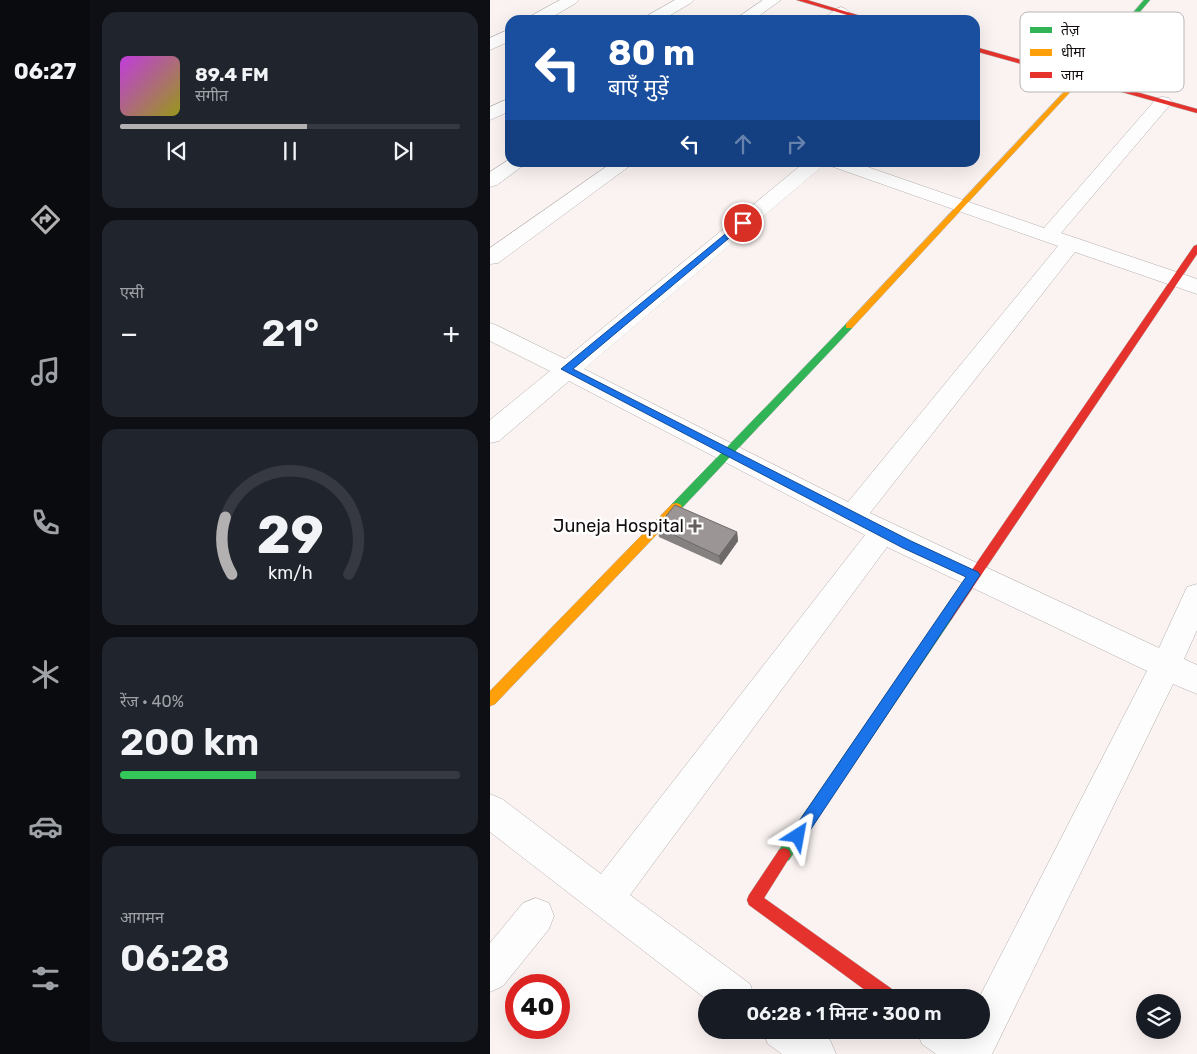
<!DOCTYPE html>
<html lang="hi">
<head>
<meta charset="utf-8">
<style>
  body { margin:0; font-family:Rubik,"Noto Sans Devanagari",sans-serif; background:#20242c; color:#f1f3f6; height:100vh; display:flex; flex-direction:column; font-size:19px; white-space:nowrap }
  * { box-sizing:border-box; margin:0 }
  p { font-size:16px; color:#9ea1a6 }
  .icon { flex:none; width:28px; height:28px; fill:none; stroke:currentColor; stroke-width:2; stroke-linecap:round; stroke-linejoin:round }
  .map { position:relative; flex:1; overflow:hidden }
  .side { display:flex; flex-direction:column; gap:12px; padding:12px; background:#0d0f14; width:400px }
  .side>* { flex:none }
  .top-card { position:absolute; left:15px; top:15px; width:475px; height:152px; border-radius:15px; box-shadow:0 5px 20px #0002; background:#1a4fa0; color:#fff; overflow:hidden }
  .tools { position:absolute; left:646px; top:994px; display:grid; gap:10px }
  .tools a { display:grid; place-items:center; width:45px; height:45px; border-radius:50%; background:#171b24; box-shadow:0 5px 20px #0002; font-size:25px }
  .speed { position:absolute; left:15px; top:974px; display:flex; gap:10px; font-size:25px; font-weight:700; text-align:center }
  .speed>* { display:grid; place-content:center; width:65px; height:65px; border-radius:50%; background:#171b24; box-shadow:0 5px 20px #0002; line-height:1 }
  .speed .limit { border:8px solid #d22; background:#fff; color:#111 }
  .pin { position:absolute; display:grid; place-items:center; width:42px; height:42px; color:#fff; margin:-21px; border:2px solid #fff; border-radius:50%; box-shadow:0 1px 5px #0007 }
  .me { position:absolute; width:55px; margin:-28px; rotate:34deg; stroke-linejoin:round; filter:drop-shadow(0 0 4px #0008) }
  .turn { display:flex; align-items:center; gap:18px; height:105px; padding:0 20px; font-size:22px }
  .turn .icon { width:65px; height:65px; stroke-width:2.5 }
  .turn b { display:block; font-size:35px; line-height:42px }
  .lanes { display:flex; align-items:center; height:48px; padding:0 20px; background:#0003; justify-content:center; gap:25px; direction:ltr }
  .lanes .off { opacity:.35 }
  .big { font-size:38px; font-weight:600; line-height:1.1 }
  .side .widget { flex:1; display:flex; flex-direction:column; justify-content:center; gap:8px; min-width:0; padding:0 18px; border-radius:15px; background:#20242c }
  .side .dial { align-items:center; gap:0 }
  .dial svg { height:130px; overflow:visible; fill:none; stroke:#363941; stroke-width:7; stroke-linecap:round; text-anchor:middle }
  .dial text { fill:#f1f3f6; stroke:none }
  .song { display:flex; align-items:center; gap:15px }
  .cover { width:60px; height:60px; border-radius:8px; background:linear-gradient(135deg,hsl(290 70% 55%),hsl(60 70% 35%)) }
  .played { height:5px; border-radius:2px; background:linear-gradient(90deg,#b2b0b1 55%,#363941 55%) }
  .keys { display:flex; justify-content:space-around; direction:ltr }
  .heat { display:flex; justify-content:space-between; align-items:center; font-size:28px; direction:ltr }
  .charge { height:8px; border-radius:4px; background:linear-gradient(90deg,#34c759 40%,#363941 0) }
  .trip { position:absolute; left:208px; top:989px; width:292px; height:50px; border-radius:25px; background:#171b24; box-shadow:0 5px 20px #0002; font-weight:600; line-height:50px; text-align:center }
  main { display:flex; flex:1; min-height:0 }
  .tabs { display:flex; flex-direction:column; width:90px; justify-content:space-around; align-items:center; background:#090b0e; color:#9ea1a6 }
  .tabs .icon { width:35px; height:35px }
  .tabs .active { color:#b2b0b1 }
  .tabs b { font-size:22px; color:#f1f3f6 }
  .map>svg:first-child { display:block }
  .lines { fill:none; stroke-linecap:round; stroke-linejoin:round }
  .street-casing { stroke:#b4aeac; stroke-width:1 }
  .fast-casing { stroke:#b4aeac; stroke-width:1 }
  .slow-casing { stroke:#b4aeac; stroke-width:1 }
  .jam-casing { stroke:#b4aeac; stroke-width:1 }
  .street { fill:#fefdfd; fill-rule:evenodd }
  .fast { fill:#30b455; fill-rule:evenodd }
  .slow { fill:#ff9f0a; fill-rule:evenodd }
  .jam { fill:#e5322d; fill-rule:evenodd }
  .wall { fill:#858180 }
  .shaded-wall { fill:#6c6968 }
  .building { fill:#9b9695; stroke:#6c6968 }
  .route { fill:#1a73e8; stroke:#114b97 }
  .poi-dot { fill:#645e5d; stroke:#fff; stroke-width:2 }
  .labels { text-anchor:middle; stroke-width:5; stroke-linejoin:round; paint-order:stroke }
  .poi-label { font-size:18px; fill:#130e0d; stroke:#fff; text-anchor:end }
  .key { fill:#fff; stroke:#b8b7b6; stroke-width:1 }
  .key-label { font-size:14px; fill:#130e0d }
</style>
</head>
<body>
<main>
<nav class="tabs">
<b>06:27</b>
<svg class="icon active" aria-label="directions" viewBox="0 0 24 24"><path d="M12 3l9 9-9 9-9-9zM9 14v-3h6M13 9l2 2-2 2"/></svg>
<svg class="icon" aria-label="music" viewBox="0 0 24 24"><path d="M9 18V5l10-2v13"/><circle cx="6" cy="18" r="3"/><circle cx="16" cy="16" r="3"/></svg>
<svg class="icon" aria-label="phone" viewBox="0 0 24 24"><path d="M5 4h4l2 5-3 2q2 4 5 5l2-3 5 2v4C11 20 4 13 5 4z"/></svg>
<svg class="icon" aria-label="climate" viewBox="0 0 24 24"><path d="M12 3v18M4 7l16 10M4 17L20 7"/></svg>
<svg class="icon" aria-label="car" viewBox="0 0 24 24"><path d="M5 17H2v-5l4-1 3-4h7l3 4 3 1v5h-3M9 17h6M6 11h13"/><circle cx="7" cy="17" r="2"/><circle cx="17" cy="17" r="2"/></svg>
<svg class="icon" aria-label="filters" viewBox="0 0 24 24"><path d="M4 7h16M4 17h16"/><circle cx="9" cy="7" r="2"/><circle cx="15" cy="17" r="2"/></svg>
</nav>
<section class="side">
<div class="widget">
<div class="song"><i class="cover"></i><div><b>89.4 FM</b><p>संगीत</p></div></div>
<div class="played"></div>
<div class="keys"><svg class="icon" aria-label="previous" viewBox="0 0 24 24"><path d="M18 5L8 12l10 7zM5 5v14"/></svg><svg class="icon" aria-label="pause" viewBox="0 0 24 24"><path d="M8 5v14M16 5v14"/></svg><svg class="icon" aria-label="next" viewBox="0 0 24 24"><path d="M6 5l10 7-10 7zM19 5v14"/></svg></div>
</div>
<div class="widget"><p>एसी</p>
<div class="heat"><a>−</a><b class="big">21°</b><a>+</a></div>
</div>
<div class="widget dial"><svg viewBox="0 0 100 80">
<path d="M14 69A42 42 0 1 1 86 69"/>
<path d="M14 69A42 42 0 0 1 10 34" stroke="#b2b0b1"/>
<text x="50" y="56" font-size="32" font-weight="700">29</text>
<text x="50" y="72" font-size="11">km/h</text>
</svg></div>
<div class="widget"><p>रेंज · 40%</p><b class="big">200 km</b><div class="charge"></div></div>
<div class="widget"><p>आगमन</p><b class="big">06:28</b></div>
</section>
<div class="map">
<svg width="707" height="1054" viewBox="0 0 707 1054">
  <rect width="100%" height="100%" fill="#faf3f1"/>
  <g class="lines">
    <defs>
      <g id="street">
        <polygon points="70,0 89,0 86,3 57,20 37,20 39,17"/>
        <polygon points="185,0 204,0 201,3 172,20 153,20 155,17"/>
        <polygon points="273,0 291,0 263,20 244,20"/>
        <polygon points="351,7 356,9 359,12 350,20 331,20 346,9"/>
        <polygon points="20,29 20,41 0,50 0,38"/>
        <path d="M673 97 679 98 682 102 679 106 571 233 707 279V294L585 252 380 513 669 648 697 587 707 584V630L694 659 707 665V694L683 684 502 1054H446L432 1044 426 1030H491V998H489L657 671 397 547 140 895 260 984 265 998H216V999L0 832V794L12 799 111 874 375 535 79 381 9 441 0 443V420L60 371 0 341V323L8 326 75 359 315 162H363L554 228 667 98ZM335 164 568 246 358 502 94 369Z"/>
        <polygon points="20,98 20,111 0,120 0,107"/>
        <polygon points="20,159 20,162 38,162 7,185 0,187 0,172"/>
        <polygon points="123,162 145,162 8,263 0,264 0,248"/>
        <polygon points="46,898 59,903 64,916 59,929 13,986 0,992 0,943 33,903"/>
        <polygon points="272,1030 326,1030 340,1040 346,1054 292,1054 278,1044"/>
      </g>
      <g id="fast">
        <polygon points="654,0 660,0 592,79 588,79 588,77"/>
        <polygon points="359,323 362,324 362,328 190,510 182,510 180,507 182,504 356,324"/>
        <polygon points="457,611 461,612 463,616 461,620 299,860 294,862 289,860 287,855 289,850 453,612"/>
      </g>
      <g id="slow">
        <polygon points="588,77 593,78 362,328 356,328 356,324"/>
        <polygon points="186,503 190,504 192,507 190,510 5,704 0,706 0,691 182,504"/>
      </g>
      <g id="jam">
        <polygon points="307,0 317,0 384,20 374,20"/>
        <polygon points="485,47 707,109 707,113 485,51"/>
        <polygon points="707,245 707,254 461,620 457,621 453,620 451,616 453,612 704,246"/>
        <polygon points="294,848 299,850 301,855 274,898 406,992 408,998 386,998 259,905 257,900 259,895 289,850"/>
      </g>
    </defs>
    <use href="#street" class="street-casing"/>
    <use href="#fast" class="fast-casing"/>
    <use href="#slow" class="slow-casing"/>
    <use href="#jam" class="jam-casing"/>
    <use href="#street" class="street"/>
    <use href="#fast" class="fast"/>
    <use href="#slow" class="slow"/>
    <use href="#jam" class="jam"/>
  </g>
  <polygon class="wall" points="167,527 247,532 248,541 231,565 169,537"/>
  <polygon class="shaded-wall" points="247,532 248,541 231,565 229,556"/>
  <polygon class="building" points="185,505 247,532 229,556 167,527"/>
  <polygon class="route" points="250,222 257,223 83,369 421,541 488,572 490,575 313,841 308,843 303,841 301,836 303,830 476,577 413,548 71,369"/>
  <path class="poi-dot" d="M202.5 518.5h5v5h5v5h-5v5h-5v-5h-5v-5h5z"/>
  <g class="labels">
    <g class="poi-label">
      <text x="194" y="532">Juneja Hospital</text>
    </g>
  </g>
  <rect x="530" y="12" width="164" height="80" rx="8" class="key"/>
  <rect x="540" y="27" width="22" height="6" fill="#30b455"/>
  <rect x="540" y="49" width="22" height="7" fill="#ff9f0a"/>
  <rect x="540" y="72" width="22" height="6" fill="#e5322d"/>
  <g class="key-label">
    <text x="571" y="35">तेज़</text>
    <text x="571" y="57">धीमा</text>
    <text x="571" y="80">जाम</text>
  </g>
</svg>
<div class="tools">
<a><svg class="icon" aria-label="layers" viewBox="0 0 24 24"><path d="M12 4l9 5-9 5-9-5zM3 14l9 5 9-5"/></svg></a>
</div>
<div class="speed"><div class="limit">40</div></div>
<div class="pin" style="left:253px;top:223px;background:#d93025"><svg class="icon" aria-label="arrive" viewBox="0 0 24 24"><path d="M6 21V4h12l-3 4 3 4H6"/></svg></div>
<svg class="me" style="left:308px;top:836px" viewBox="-20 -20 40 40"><path d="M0-17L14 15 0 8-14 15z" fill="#1a73e8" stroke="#fff" stroke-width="4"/></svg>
<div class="trip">06:28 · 1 मिनट · 300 m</div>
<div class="top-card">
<div class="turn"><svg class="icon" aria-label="left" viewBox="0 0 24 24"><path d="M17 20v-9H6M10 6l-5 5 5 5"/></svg><div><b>80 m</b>बाएँ मुड़ें</div></div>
<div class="lanes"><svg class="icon" aria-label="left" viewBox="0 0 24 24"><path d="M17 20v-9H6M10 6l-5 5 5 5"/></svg><svg class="icon off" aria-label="ahead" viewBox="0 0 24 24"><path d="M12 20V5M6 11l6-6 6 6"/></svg><svg class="icon off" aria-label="right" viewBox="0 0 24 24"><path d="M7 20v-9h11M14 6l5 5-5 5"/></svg></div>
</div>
</div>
</main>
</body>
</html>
